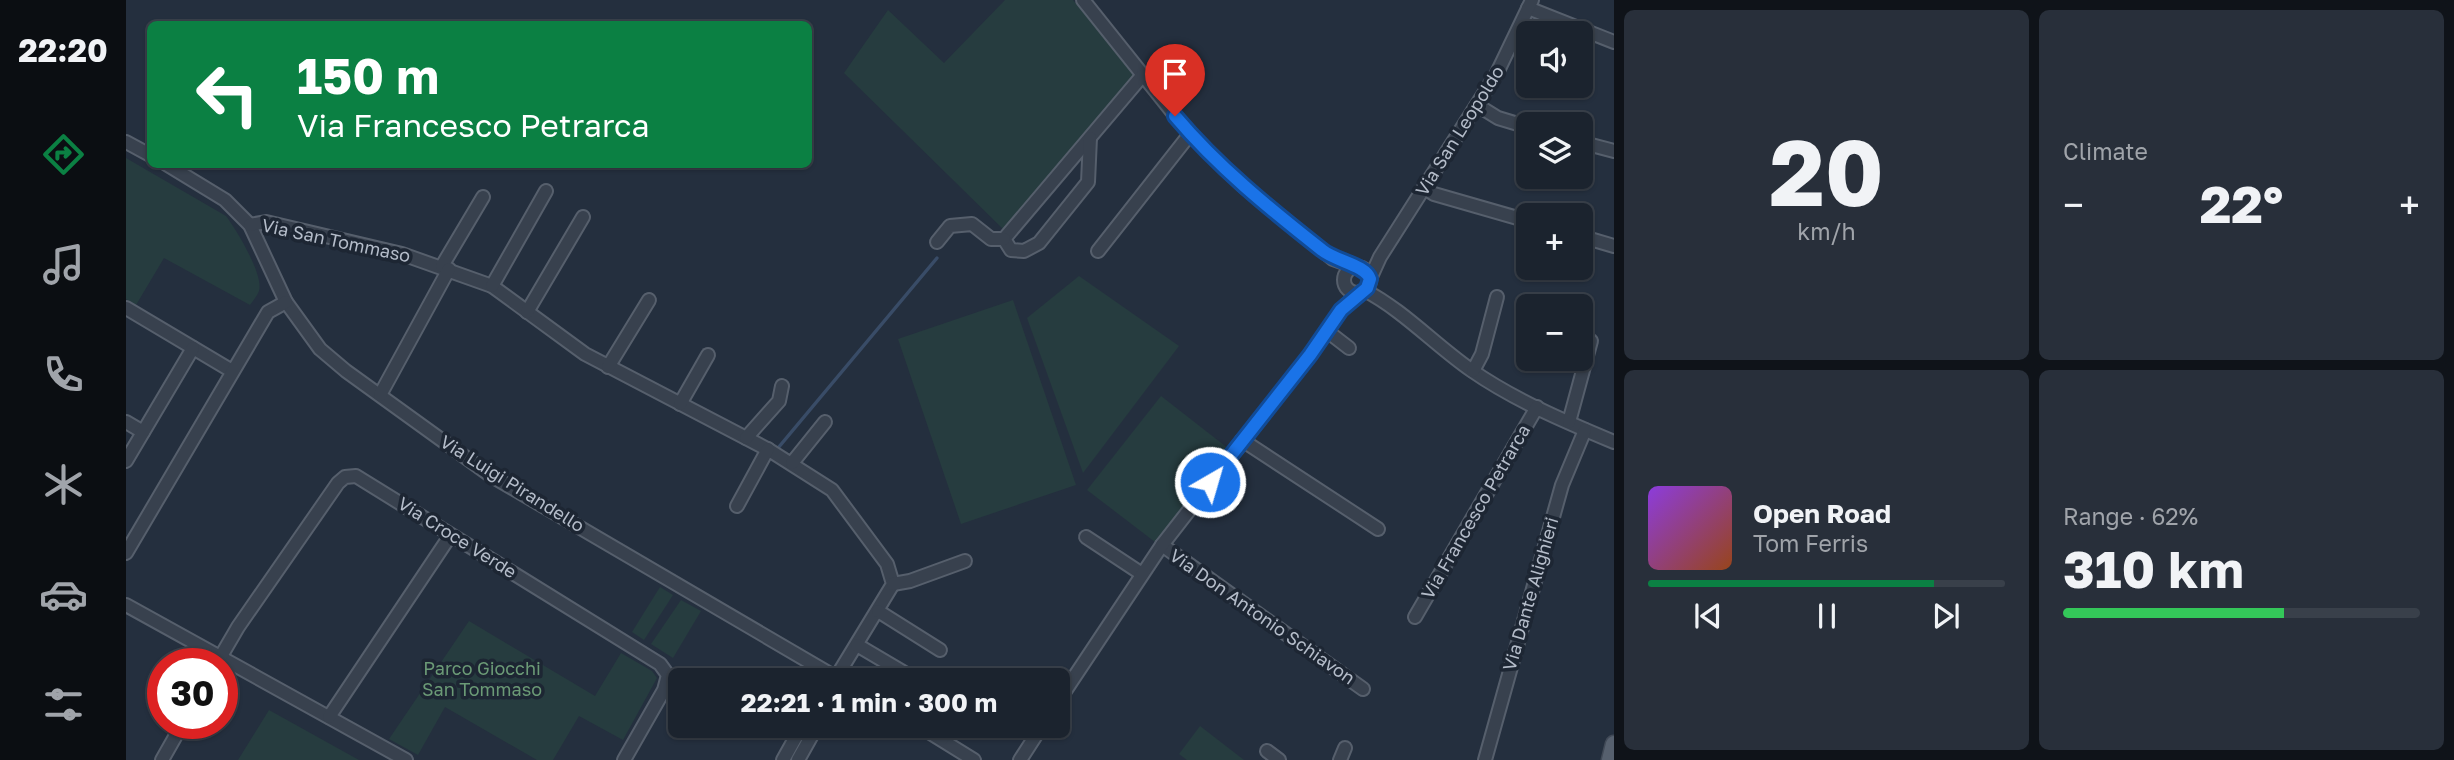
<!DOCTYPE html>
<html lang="en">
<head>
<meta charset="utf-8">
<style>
  body { margin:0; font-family:"Golos Text",sans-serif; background:#282f3a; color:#f1f3f6; height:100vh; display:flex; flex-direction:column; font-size:26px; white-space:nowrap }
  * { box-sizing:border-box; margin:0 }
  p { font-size:23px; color:#a0a4aa }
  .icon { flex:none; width:38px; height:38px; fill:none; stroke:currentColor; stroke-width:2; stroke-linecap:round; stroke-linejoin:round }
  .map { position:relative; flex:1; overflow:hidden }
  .details { display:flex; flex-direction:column; gap:10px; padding:10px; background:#0f1319; width:840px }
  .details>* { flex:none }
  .top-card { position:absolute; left:21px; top:21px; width:665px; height:147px; border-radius:10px; box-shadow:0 2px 5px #0004,0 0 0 2px #39404a; background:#0b8043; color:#fff; overflow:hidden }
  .buttons { position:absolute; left:1390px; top:21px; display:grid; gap:14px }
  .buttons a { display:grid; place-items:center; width:77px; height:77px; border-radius:10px; background:#1b232e; box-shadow:0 2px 5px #0004,0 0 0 2px #39404a; font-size:35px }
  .speed { position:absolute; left:21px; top:648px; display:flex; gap:14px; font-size:35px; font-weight:700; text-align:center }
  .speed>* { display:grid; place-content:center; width:91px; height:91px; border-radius:50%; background:#1b232e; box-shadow:0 2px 5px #0004,0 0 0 2px #39404a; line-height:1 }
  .speed .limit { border:10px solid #d22; background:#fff; color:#111 }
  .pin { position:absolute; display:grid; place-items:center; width:60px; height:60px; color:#fff; margin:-72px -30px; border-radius:50% 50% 50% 0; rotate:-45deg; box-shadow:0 0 7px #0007 }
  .pin .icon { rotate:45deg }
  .me { position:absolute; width:77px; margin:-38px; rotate:38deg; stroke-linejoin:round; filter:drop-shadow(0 0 5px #0008) }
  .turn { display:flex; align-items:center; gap:24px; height:147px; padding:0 35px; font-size:32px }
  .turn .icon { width:91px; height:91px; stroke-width:2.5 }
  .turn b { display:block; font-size:49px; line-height:60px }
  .big { font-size:52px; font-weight:700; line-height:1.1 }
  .details .tile { flex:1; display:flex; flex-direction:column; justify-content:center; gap:10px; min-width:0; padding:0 24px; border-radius:10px; background:#282f3a }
  .details .dial { align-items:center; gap:0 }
  .dial b { font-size:91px; line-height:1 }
  .song { display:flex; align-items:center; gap:21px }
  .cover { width:84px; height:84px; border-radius:10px; background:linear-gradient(135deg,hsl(270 70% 55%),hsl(20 70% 35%)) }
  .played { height:7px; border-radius:4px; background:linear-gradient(90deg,#0b8043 80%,#39404a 80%) }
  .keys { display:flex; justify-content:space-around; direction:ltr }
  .heat { display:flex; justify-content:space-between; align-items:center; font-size:38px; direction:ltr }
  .charge { height:10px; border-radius:5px; background:linear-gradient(90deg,#34c759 62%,#39404a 0) }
  .details .tiles { flex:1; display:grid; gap:10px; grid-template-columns:repeat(2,1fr) }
  .trip { position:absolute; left:542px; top:668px; width:402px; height:70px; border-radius:10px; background:#1b232e; box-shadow:0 2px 5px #0004,0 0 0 2px #39404a; font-weight:700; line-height:70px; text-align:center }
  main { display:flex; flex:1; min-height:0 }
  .tab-bar { display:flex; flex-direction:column; width:126px; justify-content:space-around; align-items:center; background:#0b0e12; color:#a0a4aa }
  .tab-bar .icon { width:49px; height:49px }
  .tab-bar .active { color:#0b8043 }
  .tab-bar b { font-size:32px; color:#f1f3f6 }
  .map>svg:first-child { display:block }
  .green { fill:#263c3f }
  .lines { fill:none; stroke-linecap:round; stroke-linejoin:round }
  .stream { stroke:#394c67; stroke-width:3.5 }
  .minor-casing { stroke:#565f6c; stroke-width:16 }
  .major-casing { stroke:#414a57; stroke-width:19 }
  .minor { stroke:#38414e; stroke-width:12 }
  .major { stroke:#56606e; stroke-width:16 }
  .route-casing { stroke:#114b97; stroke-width:18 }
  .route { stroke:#1a73e8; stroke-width:12 }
  .labels { text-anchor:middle; stroke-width:7; stroke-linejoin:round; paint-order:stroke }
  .street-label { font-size:18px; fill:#b4bcc9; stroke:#1d2633 }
  .park-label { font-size:18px; fill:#6b9a76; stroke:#1d2633 }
</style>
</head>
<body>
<main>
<nav class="tab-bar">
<b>22:20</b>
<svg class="icon active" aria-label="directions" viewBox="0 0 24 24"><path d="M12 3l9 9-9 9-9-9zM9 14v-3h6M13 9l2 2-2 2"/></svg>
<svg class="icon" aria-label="music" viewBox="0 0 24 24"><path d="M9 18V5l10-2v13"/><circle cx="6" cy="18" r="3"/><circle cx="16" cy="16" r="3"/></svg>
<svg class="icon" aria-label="phone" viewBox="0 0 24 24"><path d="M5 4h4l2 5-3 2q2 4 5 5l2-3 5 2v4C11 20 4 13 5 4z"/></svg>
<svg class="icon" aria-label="climate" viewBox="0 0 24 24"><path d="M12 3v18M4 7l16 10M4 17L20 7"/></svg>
<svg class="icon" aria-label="car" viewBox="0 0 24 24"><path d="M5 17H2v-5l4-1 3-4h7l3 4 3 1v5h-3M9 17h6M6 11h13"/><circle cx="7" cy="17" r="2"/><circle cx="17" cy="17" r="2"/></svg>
<svg class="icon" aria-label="filters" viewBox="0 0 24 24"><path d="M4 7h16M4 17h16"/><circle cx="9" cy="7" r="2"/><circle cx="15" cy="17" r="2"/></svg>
</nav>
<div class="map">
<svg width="1488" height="760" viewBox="0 0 1488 760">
  <rect width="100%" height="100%" fill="#242f3e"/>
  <g class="green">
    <polygon points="879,0 947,0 1009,75 877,229 718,73 762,10 818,63"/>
    <path d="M0 158 100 216C110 229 138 275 133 291 131 296 127 301 124 305L38 258 10 305 0 299Z"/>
    <polygon points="953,276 1053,346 957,473 901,318"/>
    <polygon points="887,300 950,485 835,524 772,339"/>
    <polygon points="1035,396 1103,449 1029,542 961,490"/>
    <polygon points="534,587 547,595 518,640 506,632"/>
    <polygon points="555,600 575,611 547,658 525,644"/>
    <polygon points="343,621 469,696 495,653 526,671 531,678 497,740 453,716 427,760 411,760 319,707 292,755 263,739"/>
    <polygon points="143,710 233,760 112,760"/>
    <polygon points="1074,726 1118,760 1061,760 1053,754"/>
  </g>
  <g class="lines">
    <polyline class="stream" points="652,448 811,258"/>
    <defs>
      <g id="minor">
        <polyline points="957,0 1064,134 1116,185 1207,259 1229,267"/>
        <polyline points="1402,8 1488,42"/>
        <polyline points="1351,105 1372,118 1402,127"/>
        <polyline points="0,142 24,155"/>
        <polyline points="1454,142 1488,151"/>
        <polyline points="40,164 99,200 124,225 160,302 194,349 220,371 364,475 716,681"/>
        <polyline points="1299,188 1308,194 1402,221"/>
        <polyline points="124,225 140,222 276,254 366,286 459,354 643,450 706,490 761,564 767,584 708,681"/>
        <polyline points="1454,236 1488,246"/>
        <polyline points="878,239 1016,76"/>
        <polyline points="878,239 885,250 898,251 913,243 962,182 964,138"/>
        <polyline points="811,242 824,226 846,224 865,239 878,239"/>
        <polyline points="972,251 1064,134"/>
        <polyline points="316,266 357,197"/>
        <circle cx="1231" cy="280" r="13"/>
        <polyline points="1244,279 1254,257 1371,73 1406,0"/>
        <polyline points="366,286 420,191"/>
        <path d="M1238 290C1277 310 1309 345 1345 370 1388 400 1440 422 1488 442"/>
        <polyline points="0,308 106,371"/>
        <polyline points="401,312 457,217"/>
        <polyline points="1201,331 1223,348"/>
        <polyline points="482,367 523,300"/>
        <polyline points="1347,371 1356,354 1371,297"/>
        <polyline points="254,395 323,269"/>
        <polyline points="554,404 582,355"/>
        <polyline points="0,422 17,432"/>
        <polyline points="1443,422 1465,341"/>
        <polyline points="620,438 653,401 656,386"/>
        <polyline points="1116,440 1252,529"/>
        <polyline points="0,461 67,348"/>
        <polyline points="666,463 699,422"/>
        <polyline points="611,506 642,449"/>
        <polyline points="960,537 1016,574"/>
        <polyline points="1036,545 1237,689"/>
        <polyline points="0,553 142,312 160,302"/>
        <polyline points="767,584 784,581 839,561"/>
        <polyline points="0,605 280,760"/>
        <polyline points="752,611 814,650"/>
        <polyline points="1289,617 1411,407"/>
        <polyline points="731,645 792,681"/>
        <polyline points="91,663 112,627 212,483 219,477 230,476 534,664 542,675 538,690 498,760"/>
        <polyline points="933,700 1036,545 1184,355 1215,310 1234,292"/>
        <polyline points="203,717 324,536"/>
        <polyline points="793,726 848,760"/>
        <polyline points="816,739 823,726"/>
        <polyline points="1141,751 1153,760"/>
        <polyline points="36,760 57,723"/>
        <polyline points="657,760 676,726"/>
        <polyline points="672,760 691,726"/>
        <polyline points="894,760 916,726"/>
        <polyline points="1214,760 1219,748"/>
        <polyline points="1359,760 1436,485 1459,430"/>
      </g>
      <polyline id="major" points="1484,760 1488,744"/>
    </defs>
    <use href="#minor" class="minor-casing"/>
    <use href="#major" class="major-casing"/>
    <use href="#minor" class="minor"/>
    <use href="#major" class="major"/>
  </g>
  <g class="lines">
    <defs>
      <path id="route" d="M1049 116C1092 167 1144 209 1196 250 1209 261 1240 265 1244 279L1241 288 1215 310 1184 355 1084 482"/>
    </defs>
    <use href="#route" class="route-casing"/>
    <use href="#route" class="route"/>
  </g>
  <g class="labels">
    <g class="street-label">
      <text transform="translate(1334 131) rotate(-58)" y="6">Via San Leopoldo</text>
      <text transform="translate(210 241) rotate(12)" y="6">Via San Tommaso</text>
      <text transform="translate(386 484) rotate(32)" y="6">Via Luigi Pirandello</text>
      <text transform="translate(1350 512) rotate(-60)" y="6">Via Francesco Petrarca</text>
      <text transform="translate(331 538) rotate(32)" y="6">Via Croce Verde</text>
      <text transform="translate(1405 594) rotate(-74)" y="6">Via Dante Alighieri</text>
      <text transform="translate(1136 617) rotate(35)" y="6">Via Don Antonio Schiavon</text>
    </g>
    <g class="park-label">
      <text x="356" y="675">Parco Giocchi<tspan x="356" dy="21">San Tommaso</tspan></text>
    </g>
  </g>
</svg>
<div class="buttons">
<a><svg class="icon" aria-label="sound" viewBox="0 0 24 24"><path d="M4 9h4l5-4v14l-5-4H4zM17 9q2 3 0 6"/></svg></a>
<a><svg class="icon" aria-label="layers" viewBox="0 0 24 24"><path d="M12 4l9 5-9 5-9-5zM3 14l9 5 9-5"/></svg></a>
<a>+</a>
<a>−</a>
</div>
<div class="speed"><div class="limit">30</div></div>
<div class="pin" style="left:1049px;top:116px;background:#d93025"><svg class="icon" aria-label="arrive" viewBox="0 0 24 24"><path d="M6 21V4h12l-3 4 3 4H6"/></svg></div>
<svg class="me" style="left:1084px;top:482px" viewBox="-20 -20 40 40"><circle r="17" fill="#1a73e8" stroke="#fff" stroke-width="3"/><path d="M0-11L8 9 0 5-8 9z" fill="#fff"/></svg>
<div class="trip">22:21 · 1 min · 300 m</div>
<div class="top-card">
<div class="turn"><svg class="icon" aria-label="left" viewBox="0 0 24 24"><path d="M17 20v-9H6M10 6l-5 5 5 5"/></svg><div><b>150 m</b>Via Francesco Petrarca</div></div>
</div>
</div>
<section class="details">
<div class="tiles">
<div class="tile dial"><b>20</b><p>km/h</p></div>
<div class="tile"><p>Climate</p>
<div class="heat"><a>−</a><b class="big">22°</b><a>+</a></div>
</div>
<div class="tile">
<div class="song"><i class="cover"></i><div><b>Open Road</b><p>Tom Ferris</p></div></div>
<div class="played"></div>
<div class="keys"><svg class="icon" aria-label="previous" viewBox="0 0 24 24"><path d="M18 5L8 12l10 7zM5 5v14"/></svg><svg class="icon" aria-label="pause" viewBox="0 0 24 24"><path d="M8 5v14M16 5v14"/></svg><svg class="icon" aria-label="next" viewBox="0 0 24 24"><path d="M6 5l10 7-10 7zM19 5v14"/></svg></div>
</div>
<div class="tile"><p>Range · 62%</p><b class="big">310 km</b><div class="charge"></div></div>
</div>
</section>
</main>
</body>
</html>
